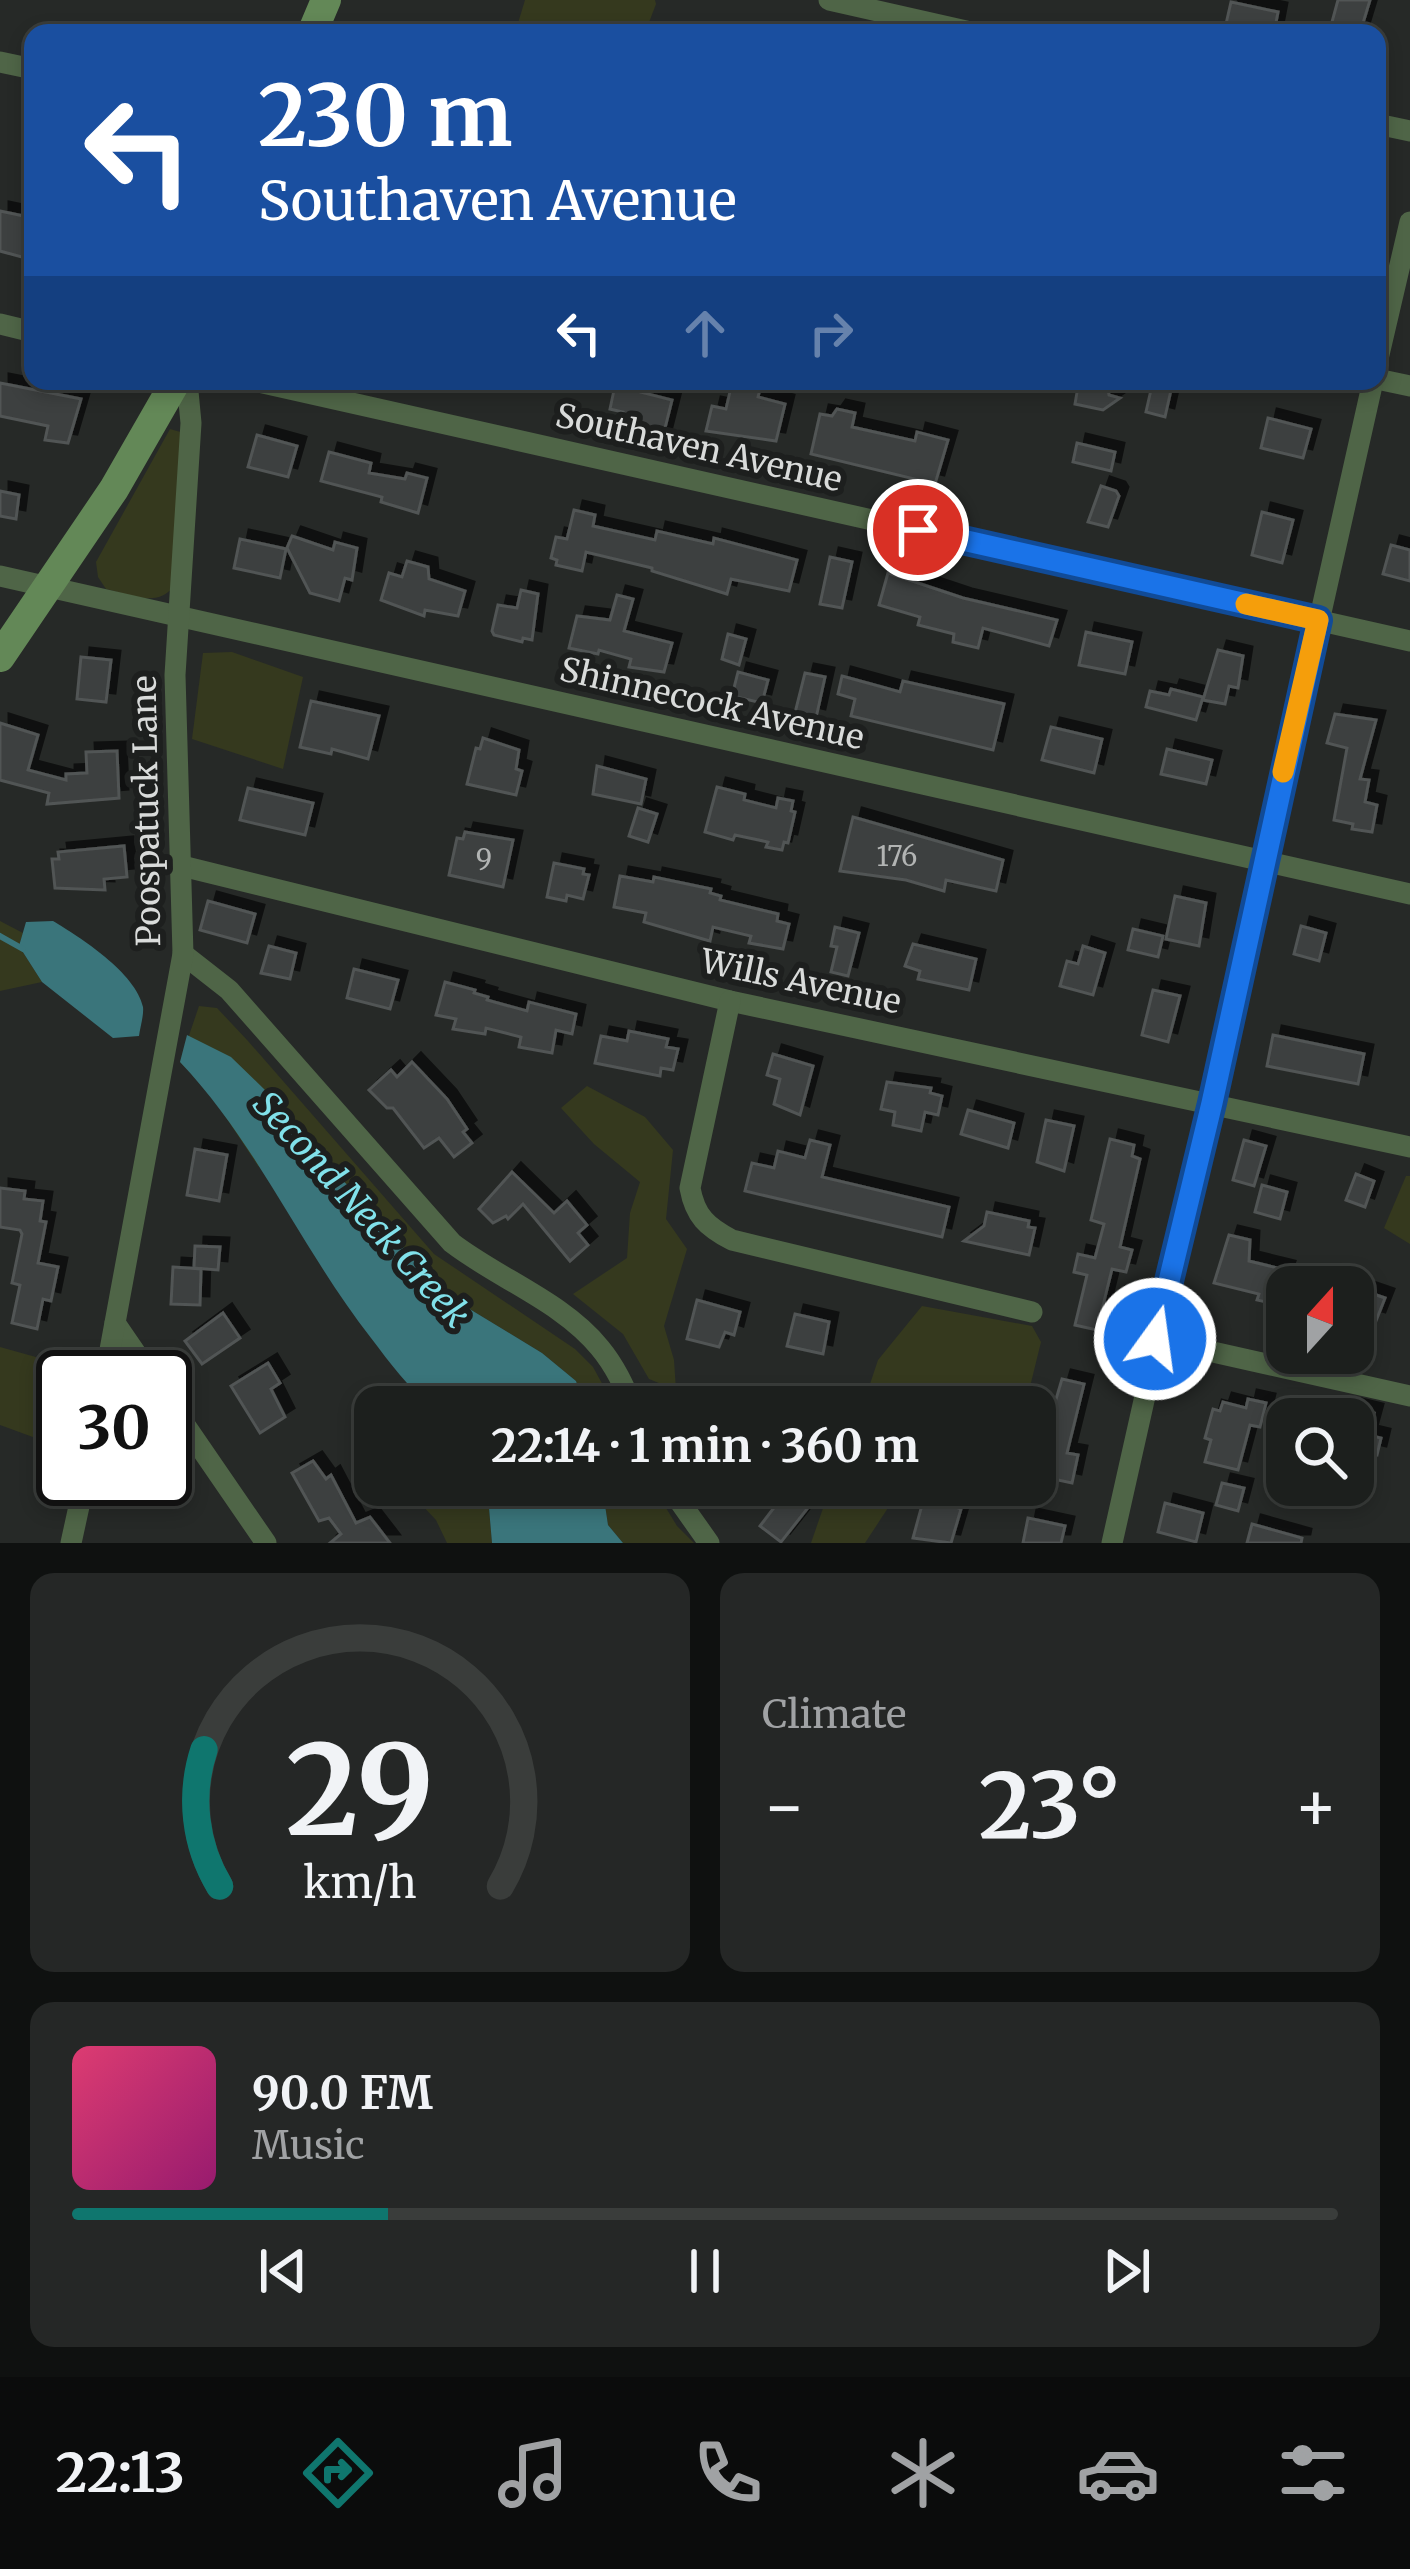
<!DOCTYPE html>
<html lang="en">
<head>
<meta charset="utf-8">
<style>
  body { margin:0; font-family:Merriweather,serif; background:#252726; color:#f1f3f6; height:100vh; display:flex; flex-direction:column; font-size:45px; white-space:nowrap }
  * { box-sizing:border-box; margin:0 }
  p { font-size:39px; color:#a0a2a4 }
  .icon { flex:none; width:66px; height:66px; fill:none; stroke:currentColor; stroke-width:2; stroke-linecap:round; stroke-linejoin:round }
  .map { position:relative; height:1543px; overflow:hidden }
  .panel { display:flex; flex-direction:column; gap:30px; padding:30px; background:#0f1110; flex:1 }
  .panel>* { flex:none }
  .guide { position:absolute; left:24px; top:24px; width:1362px; height:366px; border-radius:24px; box-shadow:0 6px 18px #0003,0 0 0 3px #3a3d3b; background:#1a4fa0; color:#fff; overflow:hidden }
  .needle { width:78px; rotate:21deg }
  .controls { position:absolute; left:1266px; top:1266px; display:grid; gap:24px }
  .controls a { display:grid; place-items:center; width:108px; height:108px; border-radius:24px; background:#1c1f1d; box-shadow:0 6px 18px #0003,0 0 0 3px #3a3d3b; font-size:60px }
  .speed { position:absolute; left:36px; top:1350px; display:flex; gap:24px; font-size:60px; font-weight:700; text-align:center }
  .speed>* { display:grid; place-content:center; width:156px; height:156px; border-radius:50%; background:#1c1f1d; box-shadow:0 6px 18px #0003,0 0 0 3px #3a3d3b; line-height:1 }
  .speed .limit { border:6px solid #111; border-radius:18px; background:#fff; color:#111 }
  .pin { position:absolute; display:grid; place-items:center; width:102px; height:102px; color:#fff; margin:-51px; border:6px solid #fff; border-radius:50%; box-shadow:0 3px 12px #0007 }
  .me { position:absolute; width:132px; margin:-66px; rotate:14deg; stroke-linejoin:round; filter:drop-shadow(0 0 9px #0008) }
  .turn { display:flex; align-items:center; gap:42px; height:252px; padding:0 36px; font-size:54px }
  .turn .icon { width:156px; height:156px; stroke-width:2.5 }
  .turn b { display:block; font-size:84px; line-height:102px }
  .lanes { display:flex; align-items:center; height:114px; padding:0 36px; background:#0003; justify-content:center; gap:60px; direction:ltr }
  .lanes .off { opacity:.35 }
  .big { font-size:90px; font-weight:700; line-height:1.1 }
  .panel .tile { flex:1; display:flex; flex-direction:column; justify-content:center; gap:18px; min-width:0; padding:0 42px; border-radius:24px; background:#252726 }
  .panel .dial { align-items:center; gap:0 }
  .dial svg { height:312px; overflow:visible; fill:none; stroke:#3a3d3b; stroke-width:7; stroke-linecap:round; text-anchor:middle }
  .dial text { fill:#f1f3f6; stroke:none }
  .song { display:flex; align-items:center; gap:36px }
  .cover { width:144px; height:144px; border-radius:18px; background:linear-gradient(135deg,hsl(340 70% 55%),hsl(320 70% 35%)) }
  .played { height:12px; border-radius:6px; background:linear-gradient(90deg,#0f766e 25%,#3a3d3b 25%) }
  .keys { display:flex; justify-content:space-around; direction:ltr }
  .heat { display:flex; justify-content:space-between; align-items:center; font-size:66px; direction:ltr }
  .panel .tiles { flex:1; display:grid; gap:30px; grid-template-columns:1fr 1fr }
  .tile:last-child { grid-column:span 2 }
  .trip { position:absolute; left:354px; top:1386px; width:702px; height:120px; border-radius:24px; background:#1c1f1d; box-shadow:0 6px 18px #0003,0 0 0 3px #3a3d3b; font-weight:700; line-height:120px; text-align:center }
  .tabs { display:flex; height:192px; justify-content:space-around; align-items:center; background:#0b0c0c; color:#a0a2a4 }
  .tabs .icon { width:84px; height:84px }
  .tabs .active { color:#0f766e }
  .tabs b { font-size:54px; color:#f1f3f6 }
  .map>svg:first-child { display:block }
  .green { fill:#35391e }
  .water { fill:#3a757b }
  .lines { fill:none; stroke-linecap:round; stroke-linejoin:round }
  .stream { stroke:#3a757b; stroke-width:6 }
  .building { fill:#3c3f3f; stroke:#515454; stroke-width:3; filter:url(#shadow) }
  .minor { stroke:#4f6547; stroke-width:21 }
  .secondary { stroke:#638857; stroke-width:30 }
  .route-casing { stroke:#114b97; stroke-width:30 }
  .route { stroke:#1a73e8; stroke-width:21 }
  .slow { stroke:#f59e0b; stroke-width:21 }
  .labels { text-anchor:middle; stroke-width:12; stroke-linejoin:round; paint-order:stroke }
  .number-label { font-size:27px; fill:#b2b4b3 }
  .street-label { font-size:33px; fill:#d9dbda; stroke:#1d1f1e }
  .water-label { font-size:36px; font-style:italic; fill:#81e1ea; stroke:#1d1f1e }
</style>
</head>
<body>
<div class="map">
<svg width="1410" height="1543" viewBox="0 0 1410 1543">
  <defs>
    <filter id="shadow"><feDropShadow dx="9" dy="-9" stdDeviation="0" flood-color="#0009"/></filter>
  </defs>
  <rect width="100%" height="100%" fill="#262927"/>
  <g class="green">
    <polygon points="525,0 655,0 656,4 645,33 515,33"/>
    <path d="M170 429 184 433 173 587C157 608 129 594 106 589L98 577 96 562Z"/>
    <polygon points="232,652 303,677 283,769 192,739 203,653"/>
    <polygon points="0,921 23,933 19,946 42,982 0,991"/>
    <polygon points="199,1006 217,1008 248,1041 434,1254 575,1349 593,1367 615,1407 585,1407 576,1381 542,1353 435,1288 258,1166 211,1095 180,1062"/>
    <polygon points="587,1086 645,1117 673,1150 666,1219 687,1249 664,1326 674,1360 676,1390 649,1379 623,1334 573,1294 627,1258 630,1213 640,1182 594,1144 561,1108"/>
    <polygon points="1406,1176 1410,1176 1410,1244 1384,1228"/>
    <polygon points="922,1306 1032,1326 1041,1342 1025,1407 970,1407 971,1387 955,1407 789,1407 806,1391 866,1396 878,1360"/>
    <polygon points="0,1347 86,1371 84,1377 63,1377 63,1448 0,1425"/>
    <polygon points="403,1485 487,1485 492,1543 447,1543 436,1520"/>
    <polygon points="602,1485 652,1485 677,1526 694,1543 623,1543 608,1525"/>
    <polygon points="831,1485 903,1485 865,1543 811,1543"/>
  </g>
  <g class="water">
    <path d="M53 921C80 937 136 973 143 1007 144 1015 140 1028 139 1036L113 1038 42 982 19 946 26 922Z"/>
    <path d="M187 1035 231 1057 265 1090 320 1159 375 1211 435 1288 542 1353 576 1381 585 1407H433C408 1388 390 1363 371 1338 302 1250 257 1143 180 1062Z"/>
    <polygon points="487,1485 602,1485 608,1525 623,1543 492,1543"/>
  </g>
  <g class="lines">
    <polyline class="stream" points="0,936 23,949"/>
  </g>
  <g class="building">
    <polygon points="1338,0 1370,0 1360,33 1329,33"/>
    <polygon points="1231,2 1278,12 1274,33 1224,33"/>
    <polygon points="0,211 33,218 33,260 0,251"/>
    <polygon points="616,381 643,381 640,392 672,400 663,436 635,429 637,422 621,419 623,412 610,409"/>
    <polygon points="1079,381 1106,381 1109,395 1120,398 1103,410 1075,404"/>
    <polygon points="1153,381 1173,381 1165,417 1146,412"/>
    <polygon points="0,383 81,399 68,443 45,440 48,426 0,416"/>
    <polygon points="732,383 760,389 758,397 785,404 776,441 706,431 712,406 726,409"/>
    <polygon points="837,409 855,413 852,427 915,441 917,432 948,440 935,484 811,454 820,414 832,416"/>
    <polygon points="1268,418 1311,429 1303,458 1261,448"/>
    <polygon points="257,435 297,446 288,477 248,467"/>
    <polygon points="1077,443 1115,452 1111,471 1073,462"/>
    <polygon points="329,452 371,463 369,473 405,479 407,473 427,478 418,513 381,502 382,497 321,481"/>
    <polygon points="1101,486 1116,491 1119,496 1108,527 1088,522"/>
    <polygon points="0,491 19,495 16,519 0,516"/>
    <polygon points="574,510 595,515 593,526 655,540 657,531 713,544 714,538 797,560 789,591 731,579 727,594 652,571 652,568 586,552 582,571 556,565 557,560 551,558 556,537 567,539"/>
    <polygon points="1262,512 1293,520 1282,563 1252,555"/>
    <polygon points="292,536 333,550 335,542 357,548 352,580 345,578 339,601 310,593 287,548"/>
    <polygon points="240,539 286,549 280,578 234,568"/>
    <polygon points="1391,545 1410,550 1410,581 1383,574"/>
    <polygon points="830,557 852,562 842,608 820,604"/>
    <polygon points="407,561 428,567 429,579 465,591 458,616 425,610 424,616 381,600 389,573 402,577"/>
    <polygon points="888,573 963,598 1057,620 1049,646 983,628 978,648 953,642 954,634 918,625 920,617 879,605"/>
    <polygon points="521,590 538,594 532,640 523,638 522,642 494,635 492,631 498,605 517,608"/>
    <polygon points="617,595 633,599 624,631 672,643 664,672 629,667 631,659 599,650 598,654 569,648 577,616 610,620"/>
    <polygon points="1086,632 1132,642 1125,674 1079,665"/>
    <polygon points="728,634 746,639 739,665 722,659"/>
    <polygon points="1218,650 1243,656 1238,688 1229,686 1225,704 1203,700"/>
    <polygon points="81,657 111,660 106,702 77,699"/>
    <polygon points="738,672 768,680 762,703 732,696"/>
    <polygon points="805,673 825,677 816,718 795,713"/>
    <polygon points="842,676 900,692 903,681 1004,704 993,750 851,716 855,699 838,694"/>
    <polygon points="1171,689 1203,697 1196,720 1146,707 1150,691 1169,695"/>
    <polygon points="311,701 379,716 368,759 332,749 331,754 300,747"/>
    <polygon points="1335,714 1376,720 1360,779 1369,780 1365,802 1377,805 1372,832 1352,829 1353,824 1334,820 1347,748 1327,743"/>
    <polygon points="0,723 38,735 28,770 66,780 66,774 87,773 86,752 117,751 119,798 47,804 49,793 0,780"/>
    <polygon points="1051,727 1102,739 1094,773 1042,760"/>
    <polygon points="483,738 519,750 516,769 522,771 516,795 467,784 476,748 480,749"/>
    <polygon points="1167,749 1212,760 1206,784 1161,774"/>
    <polygon points="597,766 646,779 641,804 593,794"/>
    <polygon points="717,787 745,794 744,800 776,808 778,798 793,801 791,811 795,812 788,843 784,842 782,850 766,847 768,842 735,835 733,840 705,832"/>
    <polygon points="248,788 313,803 305,835 240,820"/>
    <polygon points="638,808 657,814 648,842 629,836"/>
    <polygon points="853,817 1003,860 996,891 946,880 944,891 906,880 840,871"/>
    <polygon points="465,832 513,840 503,887 449,875 457,838 463,839"/>
    <polygon points="124,846 127,877 104,879 105,890 55,888 52,859 59,859 58,852"/>
    <polygon points="554,863 584,869 583,874 589,875 583,899 567,895 566,901 547,897"/>
    <polygon points="620,876 653,882 654,877 711,889 710,893 721,896 720,900 778,914 777,921 789,924 783,949 749,943 751,936 713,927 710,941 644,922 646,913 614,907"/>
    <polygon points="1175,896 1206,903 1199,946 1166,939"/>
    <polygon points="208,901 255,914 247,943 200,930"/>
    <polygon points="1301,926 1326,933 1319,961 1294,954"/>
    <polygon points="835,927 859,933 848,976 831,972 837,947 831,946"/>
    <polygon points="1133,929 1163,936 1158,957 1128,950"/>
    <polygon points="913,944 976,959 969,990 918,979 920,971 905,966"/>
    <polygon points="269,946 296,953 290,979 261,973"/>
    <polygon points="1083,946 1105,953 1093,995 1060,986 1067,961 1078,964"/>
    <polygon points="354,969 398,980 390,1009 347,998"/>
    <polygon points="445,982 475,990 474,993 488,997 487,1000 527,1011 529,1002 576,1014 572,1034 556,1030 552,1053 519,1047 521,1037 486,1028 485,1034 453,1029 456,1019 436,1015"/>
    <polygon points="1153,990 1180,996 1168,1042 1142,1035"/>
    <polygon points="629,1031 668,1039 666,1047 678,1049 673,1070 661,1068 660,1076 595,1063 601,1036 627,1041"/>
    <polygon points="1273,1035 1364,1054 1358,1084 1267,1066"/>
    <polygon points="773,1054 813,1066 800,1115 774,1104 780,1079 767,1075"/>
    <polygon points="412,1062 447,1099 467,1129 463,1132 472,1143 454,1157 439,1138 424,1148 393,1108 387,1108 369,1090 391,1070 397,1077"/>
    <polygon points="887,1082 931,1088 930,1093 942,1096 938,1115 925,1112 921,1131 893,1125 895,1112 881,1109"/>
    <polygon points="968,1110 1014,1123 1008,1148 961,1134"/>
    <polygon points="1046,1120 1074,1126 1064,1171 1037,1162"/>
    <polygon points="1110,1139 1134,1145 1132,1156 1140,1159 1120,1247 1132,1250 1126,1272 1112,1269 1097,1330 1075,1325 1087,1275 1074,1272 1078,1254 1095,1258 1104,1224 1091,1220"/>
    <polygon points="810,1140 830,1145 822,1177 949,1207 942,1237 745,1191 752,1163 774,1168 778,1151 805,1158"/>
    <polygon points="1244,1140 1266,1146 1254,1186 1233,1180"/>
    <polygon points="195,1149 227,1155 219,1201 187,1195"/>
    <polygon points="512,1172 554,1213 567,1201 587,1225 578,1233 588,1245 570,1261 523,1204 508,1219 506,1216 493,1223 479,1209"/>
    <polygon points="1356,1174 1374,1181 1365,1207 1346,1200"/>
    <polygon points="1262,1185 1287,1192 1280,1219 1255,1212"/>
    <polygon points="0,1188 25,1191 24,1199 43,1201 40,1221 46,1222 38,1263 58,1267 51,1301 43,1299 37,1329 12,1323 20,1285 12,1283 22,1234 20,1230 0,1227"/>
    <polygon points="987,1212 1029,1221 1028,1227 1035,1228 1029,1255 964,1241 984,1226"/>
    <polygon points="1229,1235 1250,1240 1249,1261 1286,1270 1275,1304 1257,1300 1259,1294 1214,1283"/>
    <polygon points="195,1246 220,1247 218,1270 194,1268"/>
    <polygon points="173,1267 201,1269 200,1305 171,1304"/>
    <polygon points="1353,1287 1385,1298 1376,1321 1353,1314"/>
    <polygon points="697,1300 740,1312 734,1335 725,1332 719,1347 687,1339"/>
    <polygon points="223,1313 240,1338 202,1364 185,1341"/>
    <polygon points="795,1314 829,1322 823,1354 787,1346"/>
    <polygon points="268,1363 280,1383 271,1389 285,1417 260,1433 231,1386"/>
    <polygon points="1062,1379 1084,1384 1067,1453 1078,1455 1072,1483 1035,1475 1035,1445 1042,1447"/>
    <polygon points="1248,1399 1266,1403 1260,1427 1250,1425 1238,1470 1205,1462 1211,1440 1205,1438 1213,1409 1220,1411 1223,1402 1246,1408"/>
    <polygon points="1353,1408 1374,1413 1368,1435 1381,1438 1377,1455 1364,1452 1360,1471 1353,1470"/>
    <polygon points="313,1461 326,1479 331,1475 356,1523 370,1517 390,1543 330,1543 341,1534 329,1518 319,1521 292,1473"/>
    <polygon points="126,1479 154,1479 163,1504 132,1507"/>
    <polygon points="1222,1483 1244,1488 1238,1511 1216,1505"/>
    <polygon points="786,1492 807,1509 781,1542 760,1526"/>
    <polygon points="925,1494 961,1509 951,1543 913,1538"/>
    <polygon points="1165,1503 1203,1513 1196,1542 1158,1532"/>
    <polygon points="1028,1518 1065,1526 1061,1543 1023,1543"/>
    <polygon points="1252,1524 1302,1538 1301,1543 1247,1543"/>
  </g>
  <g class="lines">
    <g class="minor">
      <polyline points="829,0 975,33"/>
      <polyline points="0,62 33,69"/>
      <polyline points="1377,124 1410,131"/>
      <polyline points="0,324 33,332"/>
      <polyline points="1377,363 1410,222"/>
      <polyline points="1377,379 1410,386"/>
      <polyline points="254,381 1410,641"/>
      <polyline points="0,576 1410,894"/>
      <polyline points="182,866 730,1001 1410,1147"/>
      <path d="M183 954 229 990 452 1243C499 1279 563 1302 600 1348 615 1366 624 1386 633 1407"/>
      <path d="M730 1001 690 1188C695 1216 707 1227 732 1240L1032 1312"/>
      <polyline points="115,1323 152,1377"/>
      <polyline points="1155,1339 1410,1396"/>
      <polyline points="105,1377 183,954 175,675 191,423 187,381"/>
      <polyline points="165,1396 266,1543"/>
      <polyline points="668,1485 709,1543"/>
      <polyline points="71,1543 85,1479"/>
      <polyline points="1112,1543 1373,381"/>
    </g>
    <g class="secondary">
      <polyline points="312,33 326,0"/>
      <polyline points="0,657 114,489 176,381"/>
    </g>
  </g>
  <g class="lines">
    <defs>
      <polyline id="route" points="918,530 1318,620 1212,1103 1155,1339"/>
    </defs>
    <use href="#route" class="route-casing"/>
    <use href="#route" class="route"/>
    <polyline class="slow" points="1246,604 1318,620 1283,772"/>
  </g>
  <g class="labels">
    <g class="number-label">
      <text x="897" y="866">176</text>
      <text x="484" y="869">9</text>
    </g>
    <g class="street-label">
      <text transform="translate(699 447) rotate(13)" y="12">Southaven Avenue</text>
      <text transform="translate(712 703) rotate(13)" y="12">Shinnecock Avenue</text>
      <text transform="translate(146 811) rotate(-91)" y="12">Poospatuck Lane</text>
      <text transform="translate(801 981) rotate(12)" y="12">Wills Avenue</text>
    </g>
    <g class="water-label">
      <text transform="translate(362 1209) rotate(48)" y="13">Second Neck Creek</text>
    </g>
  </g>
</svg>
<div class="controls">
<a><svg class="needle" viewBox="-14 -14 28 28"><path d="M0-13l5 13h-10z" fill="#e53935"/><path d="M0 13l5-13h-10z" fill="#a0a2a4"/></svg></a>
<a><svg class="icon" aria-label="search" viewBox="0 0 24 24"><circle cx="10" cy="10" r="6"/><path d="M15 15l6 6"/></svg></a>
</div>
<div class="speed"><div class="limit">30</div></div>
<div class="pin" style="left:918px;top:530px;background:#d93025"><svg class="icon" aria-label="arrive" viewBox="0 0 24 24"><path d="M6 21V4h12l-3 4 3 4H6"/></svg></div>
<svg class="me" style="left:1155px;top:1339px" viewBox="-20 -20 40 40"><circle r="17" fill="#1a73e8" stroke="#fff" stroke-width="3"/><path d="M0-11L8 9 0 5-8 9z" fill="#fff"/></svg>
<div class="trip">22:14 · 1 min · 360 m</div>
<div class="guide">
<div class="turn"><svg class="icon" aria-label="left" viewBox="0 0 24 24"><path d="M17 20v-9H6M10 6l-5 5 5 5"/></svg><div><b>230 m</b>Southaven Avenue</div></div>
<div class="lanes"><svg class="icon" aria-label="left" viewBox="0 0 24 24"><path d="M17 20v-9H6M10 6l-5 5 5 5"/></svg><svg class="icon off" aria-label="ahead" viewBox="0 0 24 24"><path d="M12 20V5M6 11l6-6 6 6"/></svg><svg class="icon off" aria-label="right" viewBox="0 0 24 24"><path d="M7 20v-9h11M14 6l5 5-5 5"/></svg></div>
</div>
</div>
<section class="panel">
<div class="tiles">
<div class="tile dial"><svg viewBox="0 0 100 80">
<path d="M14 69A42 42 0 1 1 86 69"/>
<path d="M14 69A42 42 0 0 1 10 34" stroke="#0f766e"/>
<text x="50" y="56" font-size="32" font-weight="700">29</text>
<text x="50" y="72" font-size="11">km/h</text>
</svg></div>
<div class="tile"><p>Climate</p>
<div class="heat"><a>−</a><b class="big">23°</b><a>+</a></div>
</div>
<div class="tile">
<div class="song"><i class="cover"></i><div><b>90.0 FM</b><p>Music</p></div></div>
<div class="played"></div>
<div class="keys"><svg class="icon" aria-label="previous" viewBox="0 0 24 24"><path d="M18 5L8 12l10 7zM5 5v14"/></svg><svg class="icon" aria-label="pause" viewBox="0 0 24 24"><path d="M8 5v14M16 5v14"/></svg><svg class="icon" aria-label="next" viewBox="0 0 24 24"><path d="M6 5l10 7-10 7zM19 5v14"/></svg></div>
</div>
</div>
</section>
<nav class="tabs">
<b>22:13</b>
<svg class="icon active" aria-label="directions" viewBox="0 0 24 24"><path d="M12 3l9 9-9 9-9-9zM9 14v-3h6M13 9l2 2-2 2"/></svg>
<svg class="icon" aria-label="music" viewBox="0 0 24 24"><path d="M9 18V5l10-2v13"/><circle cx="6" cy="18" r="3"/><circle cx="16" cy="16" r="3"/></svg>
<svg class="icon" aria-label="phone" viewBox="0 0 24 24"><path d="M5 4h4l2 5-3 2q2 4 5 5l2-3 5 2v4C11 20 4 13 5 4z"/></svg>
<svg class="icon" aria-label="climate" viewBox="0 0 24 24"><path d="M12 3v18M4 7l16 10M4 17L20 7"/></svg>
<svg class="icon" aria-label="car" viewBox="0 0 24 24"><path d="M5 17H2v-5l4-1 3-4h7l3 4 3 1v5h-3M9 17h6M6 11h13"/><circle cx="7" cy="17" r="2"/><circle cx="17" cy="17" r="2"/></svg>
<svg class="icon" aria-label="filters" viewBox="0 0 24 24"><path d="M4 7h16M4 17h16"/><circle cx="9" cy="7" r="2"/><circle cx="15" cy="17" r="2"/></svg>
</nav>
</body>
</html>
